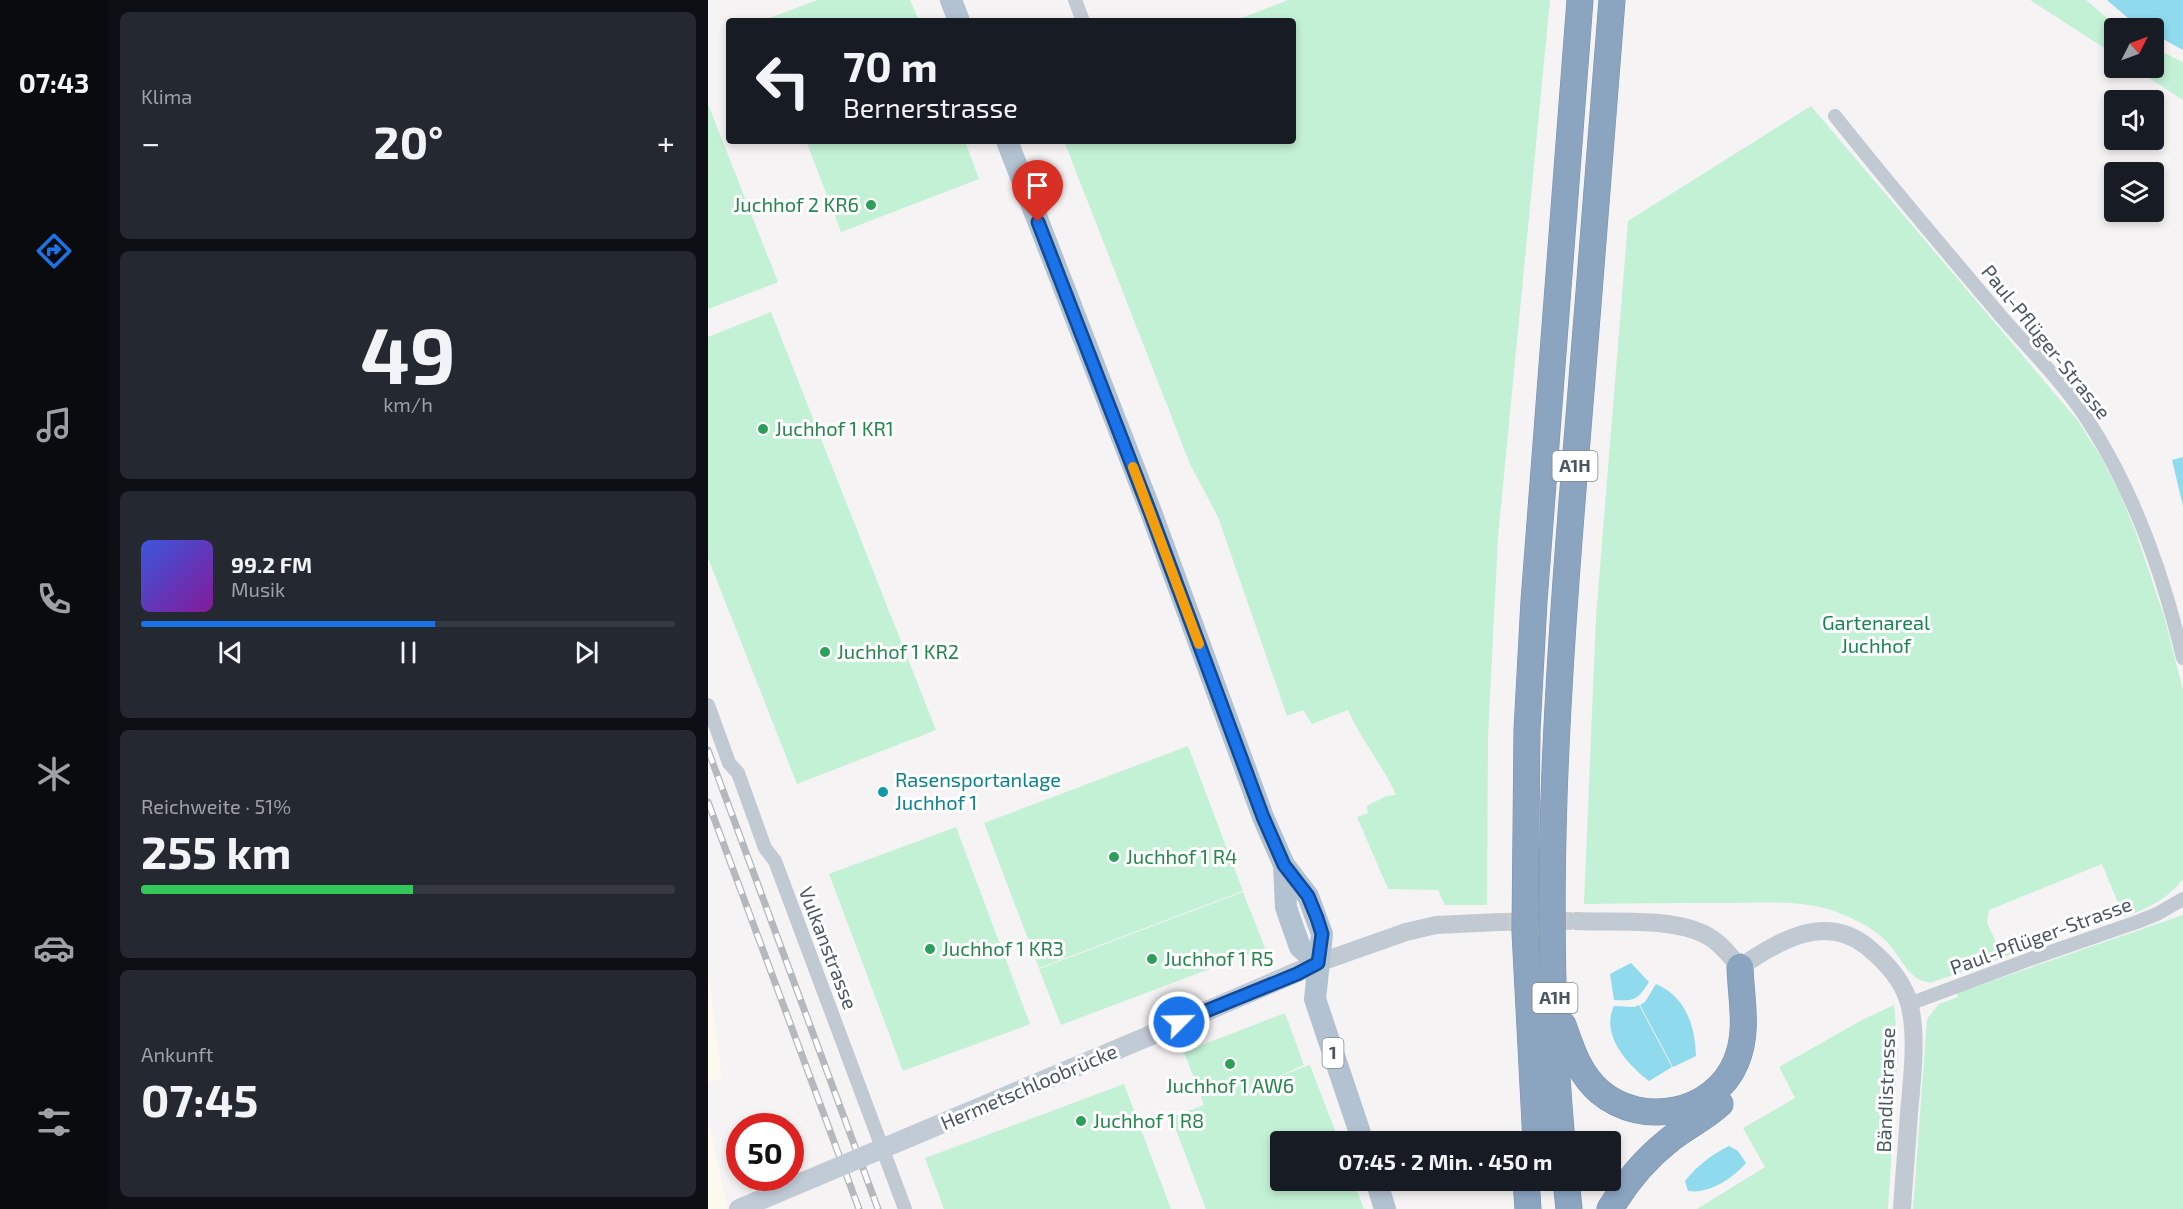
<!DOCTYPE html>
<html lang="de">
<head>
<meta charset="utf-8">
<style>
  body { margin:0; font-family:"Exo 2",sans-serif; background:#242831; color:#f1f3f6; height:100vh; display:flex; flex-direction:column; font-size:22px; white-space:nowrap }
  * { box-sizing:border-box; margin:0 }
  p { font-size:20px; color:#9ea1a6 }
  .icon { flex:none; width:33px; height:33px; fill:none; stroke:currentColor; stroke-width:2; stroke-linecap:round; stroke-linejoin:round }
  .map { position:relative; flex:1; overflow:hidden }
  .details { display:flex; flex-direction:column; gap:12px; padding:12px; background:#0d0f14; width:600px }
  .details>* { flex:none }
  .top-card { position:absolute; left:18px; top:18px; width:570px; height:126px; border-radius:6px; box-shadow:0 3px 9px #0003; background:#171b24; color:#f1f3f6; overflow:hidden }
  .needle { width:39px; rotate:48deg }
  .buttons { position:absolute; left:1396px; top:18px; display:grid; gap:12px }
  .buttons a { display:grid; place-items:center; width:60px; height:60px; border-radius:6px; background:#171b24; box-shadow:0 3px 9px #0003; font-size:30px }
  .speed { position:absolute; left:18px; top:1113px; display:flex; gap:12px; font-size:30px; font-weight:700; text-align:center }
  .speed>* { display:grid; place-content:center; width:78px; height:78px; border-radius:50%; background:#171b24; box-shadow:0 3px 9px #0003; line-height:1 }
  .speed .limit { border:9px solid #d22; background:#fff; color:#111 }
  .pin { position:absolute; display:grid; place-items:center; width:51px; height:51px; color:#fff; margin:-62px -26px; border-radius:50% 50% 50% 0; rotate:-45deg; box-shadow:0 0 6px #0007 }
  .pin .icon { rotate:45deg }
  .me { position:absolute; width:66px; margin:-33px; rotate:67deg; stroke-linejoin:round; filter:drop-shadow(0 0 4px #0008) }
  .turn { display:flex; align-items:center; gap:21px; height:126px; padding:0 18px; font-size:27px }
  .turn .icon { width:78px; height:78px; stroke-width:2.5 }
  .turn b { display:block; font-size:42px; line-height:51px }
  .big { font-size:45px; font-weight:700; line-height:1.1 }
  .details .card { flex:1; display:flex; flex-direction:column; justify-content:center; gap:9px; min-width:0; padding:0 21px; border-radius:9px; background:#242831 }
  .details .dial { align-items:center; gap:0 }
  .dial b { font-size:78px; line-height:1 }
  .song { display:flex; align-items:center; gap:18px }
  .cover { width:72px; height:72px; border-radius:9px; background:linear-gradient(135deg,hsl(230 70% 55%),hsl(290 70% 35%)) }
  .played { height:6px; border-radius:3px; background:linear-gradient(90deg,#1a73e8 55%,#363941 55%) }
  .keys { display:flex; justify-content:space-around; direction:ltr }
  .heat { display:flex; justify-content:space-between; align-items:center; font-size:33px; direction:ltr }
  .charge { height:9px; border-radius:4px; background:linear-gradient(90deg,#34c759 51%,#363941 0) }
  .trip { position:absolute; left:562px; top:1131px; width:351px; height:60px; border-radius:6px; background:#171b24; box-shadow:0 3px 9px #0003; font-weight:700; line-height:60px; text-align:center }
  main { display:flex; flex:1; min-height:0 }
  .dock { display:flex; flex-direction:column; width:108px; justify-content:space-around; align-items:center; background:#090b0e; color:#9ea1a6 }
  .dock .icon { width:42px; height:42px }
  .dock .active { color:#1a73e8 }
  .dock b { font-size:27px; color:#f1f3f6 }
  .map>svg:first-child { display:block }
  .commercial { fill:#fdf9ef }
  .green { fill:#c3f1d5 }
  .water { fill:#90daee }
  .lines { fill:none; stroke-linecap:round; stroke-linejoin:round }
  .tertiary-tunnel { stroke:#caccce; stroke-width:18; stroke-dasharray:18 9; stroke-linecap:butt }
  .motorway-casing { stroke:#7690ad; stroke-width:27 }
  .minor { stroke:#c1cad2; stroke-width:14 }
  .tertiary { stroke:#c1cad2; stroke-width:18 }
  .secondary { stroke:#c1cbd6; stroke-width:20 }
  .primary { stroke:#b3c2d1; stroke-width:22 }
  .motorway { stroke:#8ba5c1; stroke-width:26 }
  .rail-casing { stroke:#b5b8bd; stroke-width:7 }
  .rail { stroke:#fff; stroke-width:4.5; stroke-dasharray:14; stroke-linecap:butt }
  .secondary-bridge { stroke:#c1cbd6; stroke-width:20 }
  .route-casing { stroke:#114b97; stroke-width:15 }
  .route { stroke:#1a73e8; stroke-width:10 }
  .slow { stroke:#f59e0b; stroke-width:10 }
  .leisure-dot { fill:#2e9e5b; stroke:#fff; stroke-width:2 }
  .culture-dot { fill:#0f9aa8; stroke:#fff; stroke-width:2 }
  .labels { text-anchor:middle; stroke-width:6; stroke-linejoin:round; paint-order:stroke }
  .shield { fill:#fff; stroke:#808990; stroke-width:1.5 }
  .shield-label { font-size:18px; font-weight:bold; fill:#4a5661 }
  .leisure-label { font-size:20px; fill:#27864d; stroke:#fff; text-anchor:start }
  .street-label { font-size:20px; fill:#4a5661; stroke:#fff }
  .park-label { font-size:20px; fill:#17864f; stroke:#fff }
  .culture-label { font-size:20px; fill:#0d838f; stroke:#fff; text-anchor:start }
</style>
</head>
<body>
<main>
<nav class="dock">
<b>07:43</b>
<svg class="icon active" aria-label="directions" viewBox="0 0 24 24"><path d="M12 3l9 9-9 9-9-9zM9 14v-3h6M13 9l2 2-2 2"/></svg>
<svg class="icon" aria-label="music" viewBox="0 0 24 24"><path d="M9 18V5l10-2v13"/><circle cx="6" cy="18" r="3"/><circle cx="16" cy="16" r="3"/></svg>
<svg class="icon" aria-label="phone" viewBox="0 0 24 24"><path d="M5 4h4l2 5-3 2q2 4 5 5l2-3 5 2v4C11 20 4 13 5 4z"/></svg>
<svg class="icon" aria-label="climate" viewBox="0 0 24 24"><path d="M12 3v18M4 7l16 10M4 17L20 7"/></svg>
<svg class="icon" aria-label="car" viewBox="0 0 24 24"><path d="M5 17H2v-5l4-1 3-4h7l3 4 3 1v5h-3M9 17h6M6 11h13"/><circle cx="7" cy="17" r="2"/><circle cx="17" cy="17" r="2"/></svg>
<svg class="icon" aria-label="filters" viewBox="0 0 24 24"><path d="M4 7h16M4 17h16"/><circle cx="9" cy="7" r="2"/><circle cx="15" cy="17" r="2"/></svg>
</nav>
<section class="details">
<div class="card"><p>Klima</p>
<div class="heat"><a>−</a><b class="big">20°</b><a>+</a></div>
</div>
<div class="card dial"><b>49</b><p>km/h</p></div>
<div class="card">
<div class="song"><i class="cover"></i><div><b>99.2 FM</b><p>Musik</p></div></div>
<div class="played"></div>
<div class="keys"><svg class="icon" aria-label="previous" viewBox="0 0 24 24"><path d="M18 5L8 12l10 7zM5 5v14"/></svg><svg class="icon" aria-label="pause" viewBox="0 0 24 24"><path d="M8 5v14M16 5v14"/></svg><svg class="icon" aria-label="next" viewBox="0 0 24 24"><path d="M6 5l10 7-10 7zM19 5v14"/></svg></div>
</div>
<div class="card"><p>Reichweite · 51%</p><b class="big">255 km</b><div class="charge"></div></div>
<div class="card"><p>Ankunft</p><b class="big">07:45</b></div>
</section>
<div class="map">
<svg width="1475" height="1209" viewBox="0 0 1475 1209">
  <rect width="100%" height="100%" fill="#f5f3f3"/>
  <g class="commercial">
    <polygon points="0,969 14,1078 0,1082"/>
    <polygon points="0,1118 20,1209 0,1209"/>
  </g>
  <g class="green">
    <polygon points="109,0 202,0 211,21 54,21"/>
    <path d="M580 0H842L790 537 780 737 779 905H737L730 890 680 889 649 817 660 813 659 806 678 796 688 795C675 765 653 740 640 710L604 724 595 710 579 716 510 517 482 464 356 141H585V21H526Z"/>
    <polygon points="1322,0 1378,0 1411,28 1407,28 1407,55"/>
    <polygon points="1446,48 1475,62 1475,100 1426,68 1446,68"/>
    <polygon points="0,104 70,282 0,309"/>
    <path d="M1103 106 1370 421 1394 459 1412 493 1429 536 1456 616 1475 690V879C1459 900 1440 908 1416 917L1394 864 1281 910 1279 923 1293 952 1305 947 1308 953 1225 982C1201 985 1192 953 1176 939 1162 926 1146 919 1129 912 1093 899 1052 903 1015 903 969 903 923 903 876 904L888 617 920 221Z"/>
    <polygon points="98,141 257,141 271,179 133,232"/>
    <polygon points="63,312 228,730 89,784 0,558 0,337"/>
    <polygon points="480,746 535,891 331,968 276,823"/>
    <polygon points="248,827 322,1024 195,1071 121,874"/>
    <polygon points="535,892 557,948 353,1025 331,969"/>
    <polygon points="1475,915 1475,1209 1205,1209 1219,1019 1231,1004 1250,997 1249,993"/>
    <polygon points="1186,1005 1190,1051 1180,1209 989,1209 1057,1167 1035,1128 1087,1098 1071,1067 1154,1020"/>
    <polygon points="577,1013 596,1065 569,1077 602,1065 631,1141 573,1142 573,1180 645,1181 656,1209 498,1209 463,1117 496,1105 476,1052"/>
    <polygon points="416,1084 463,1209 236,1209 217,1158"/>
  </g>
  <g class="water">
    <path d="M1399 0H1475V50L1446 34V28C1428 28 1412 11 1399 0Z"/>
    <polygon points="1475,457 1475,506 1464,460"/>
    <path d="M923 963 941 982C929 1000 928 1001 906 1000L902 974Z"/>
    <path d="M948 984C978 997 987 1026 988 1056L965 1067 932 1005 937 1002Z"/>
    <path d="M931 1005 964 1067 941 1081C920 1065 892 1035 906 1006L926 1007Z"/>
    <path d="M1021 1146 1030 1151 1038 1163C1024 1179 1001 1194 980 1191L977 1181C990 1165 1003 1155 1021 1146Z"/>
  </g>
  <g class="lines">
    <polyline class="tertiary-tunnel" points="792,922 868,921"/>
    <defs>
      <g id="motorway">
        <path d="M855 1025C864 1050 871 1074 892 1092 935 1128 1006 1114 1028 1062 1041 1031 1033 1000 1032 967"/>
        <polyline points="828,1142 817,932 819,730 826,601 872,0"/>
        <path d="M854 1142C833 914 849 680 868 453 880 302 893 151 904 0"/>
        <polyline points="818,1180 820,1209"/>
        <polyline points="858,1180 861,1209"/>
        <path d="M902 1209C917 1184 935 1161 959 1142 975 1128 996 1119 1012 1104"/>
      </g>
    </defs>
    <use href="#motorway" class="motorway-casing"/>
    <g class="minor">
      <polyline points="367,0 375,21"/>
      <path d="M1127 116C1180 183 1236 249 1292 315 1323 351 1359 386 1384 427 1428 497 1456 577 1475 658"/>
      <polyline points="0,705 21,763 30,773 57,848 67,861 197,1209"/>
      <polyline points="1201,1004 1325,958 1429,922 1449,914 1475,899"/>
    </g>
    <g class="tertiary">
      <path d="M868 921C906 923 965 917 998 935 1012 942 1022 956 1032 967 1070 942 1115 913 1157 945 1172 957 1188 973 1196 990 1212 1021 1204 1079 1201 1113 1199 1145 1196 1177 1194 1209"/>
      <polyline points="610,963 698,932 728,925 792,922"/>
    </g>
    <polyline class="secondary" points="441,1036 610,963"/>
    <g class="primary">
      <polyline points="243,0 251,21"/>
      <polyline points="299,141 443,512 555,817 576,865 600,896 614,934 607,999 655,1142"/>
      <polyline points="576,865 578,907 581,916 592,947 610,963"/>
      <polyline points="668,1180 677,1209"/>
    </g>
    <use href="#motorway" class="motorway"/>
    <defs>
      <g id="rail">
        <polyline points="0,750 170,1209"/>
        <polyline points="0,802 151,1209"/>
      </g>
    </defs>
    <use href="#rail" class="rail-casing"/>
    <use href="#rail" class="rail"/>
    <polyline class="secondary-bridge" points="31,1209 441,1036"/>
  </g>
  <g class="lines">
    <defs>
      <polyline id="route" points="330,222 442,512 555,817 576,865 600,896 609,918 614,934 610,963 589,974 471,1022"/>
    </defs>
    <use href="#route" class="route-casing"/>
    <use href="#route" class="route"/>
    <polyline class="slow" points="425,467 491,644"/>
  </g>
  <g class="leisure-dot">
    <circle cx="163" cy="205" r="6"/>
    <circle cx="55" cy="429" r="6"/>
    <circle cx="117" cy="652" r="6"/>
    <circle cx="406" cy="857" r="6"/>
    <circle cx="222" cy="949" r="6"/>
    <circle cx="444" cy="959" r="6"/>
    <circle cx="522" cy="1064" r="6"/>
    <circle cx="373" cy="1121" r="6"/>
  </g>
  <circle class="culture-dot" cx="175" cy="792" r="6"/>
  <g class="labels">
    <g class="shield">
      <rect x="844.5" y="451" width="45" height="30" rx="4.5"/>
      <rect x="824.5" y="983" width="45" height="30" rx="4.5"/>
      <rect x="614.5" y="1038" width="21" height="30" rx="4.5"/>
    </g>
    <g class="shield-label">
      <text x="867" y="472">A1H</text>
      <text x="847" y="1004">A1H</text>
      <text x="625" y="1059">1</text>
    </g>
    <g class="leisure-label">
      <text x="151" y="212" text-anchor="end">Juchhof 2 KR6</text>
      <text x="67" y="436">Juchhof 1 KR1</text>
      <text x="129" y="659">Juchhof 1 KR2</text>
      <text x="418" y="864">Juchhof 1 R4</text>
      <text x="234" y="956">Juchhof 1 KR3</text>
      <text x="456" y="966">Juchhof 1 R5</text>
      <text x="522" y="1093" text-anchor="middle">Juchhof 1 AW6</text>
      <text x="385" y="1128">Juchhof 1 R8</text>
    </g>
    <g class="street-label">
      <text transform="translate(1338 342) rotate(51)" y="7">Paul-Pflüger-Strasse</text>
      <text transform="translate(1333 936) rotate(-20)" y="7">Paul-Pflüger-Strasse</text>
      <text transform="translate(120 948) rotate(69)" y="7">Vulkanstrasse</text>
      <text transform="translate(321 1087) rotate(-23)" y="7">Hermetschloobrücke</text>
      <text transform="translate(1178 1090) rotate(-88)" y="7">Bändlistrasse</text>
    </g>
    <g class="park-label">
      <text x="1168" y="630">Gartenareal<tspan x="1168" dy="23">Juchhof</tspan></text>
    </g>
    <g class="culture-label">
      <text x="187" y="787">Rasensportanlage<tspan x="187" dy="23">Juchhof 1</tspan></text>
    </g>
  </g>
</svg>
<div class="buttons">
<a><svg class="needle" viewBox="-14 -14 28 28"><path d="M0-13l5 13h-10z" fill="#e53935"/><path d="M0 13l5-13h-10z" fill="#9ea1a6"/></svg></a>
<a><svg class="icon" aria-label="sound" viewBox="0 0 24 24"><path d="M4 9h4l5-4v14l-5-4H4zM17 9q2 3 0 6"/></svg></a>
<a><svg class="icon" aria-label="layers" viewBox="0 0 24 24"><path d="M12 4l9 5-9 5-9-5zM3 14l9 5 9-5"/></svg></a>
</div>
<div class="speed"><div class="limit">50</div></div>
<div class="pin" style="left:330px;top:222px;background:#d93025"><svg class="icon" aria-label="arrive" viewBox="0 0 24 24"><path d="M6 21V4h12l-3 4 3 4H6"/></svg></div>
<svg class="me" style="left:471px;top:1022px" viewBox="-20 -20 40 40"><circle r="17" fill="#1a73e8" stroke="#fff" stroke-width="3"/><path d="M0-11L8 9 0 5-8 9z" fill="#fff"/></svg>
<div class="trip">07:45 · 2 Min. · 450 m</div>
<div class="top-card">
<div class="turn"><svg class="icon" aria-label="left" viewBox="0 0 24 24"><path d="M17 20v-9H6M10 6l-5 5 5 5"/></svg><div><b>70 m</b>Bernerstrasse</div></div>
</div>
</div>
</main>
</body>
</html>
